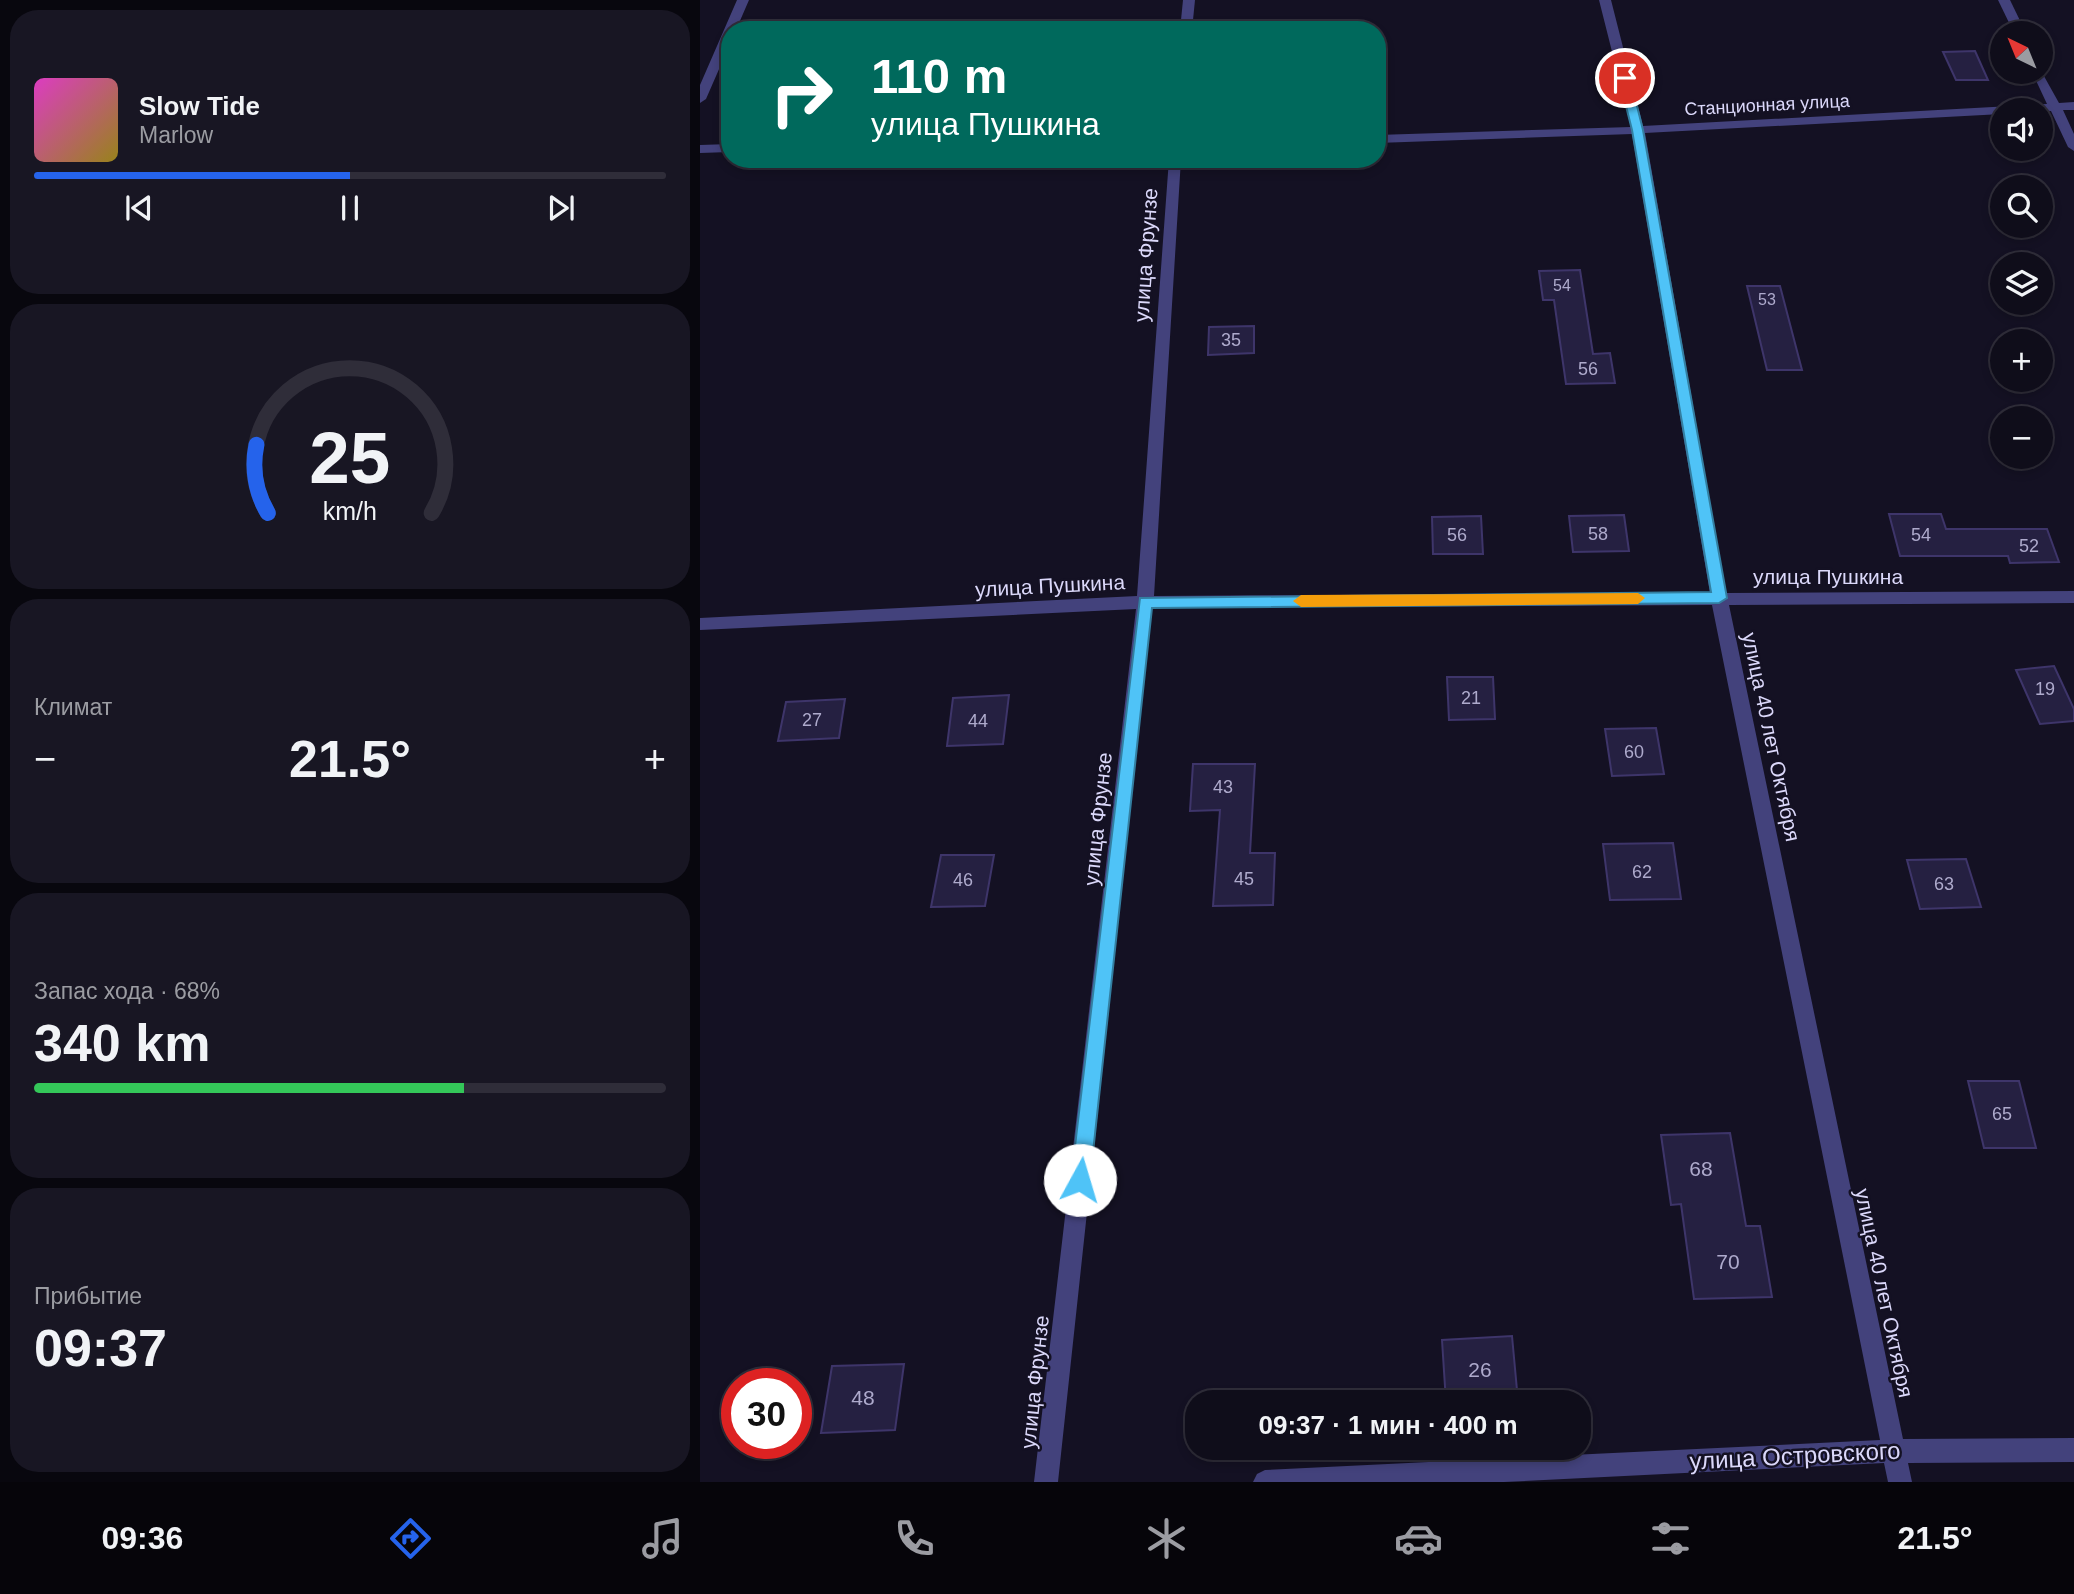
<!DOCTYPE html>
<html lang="ru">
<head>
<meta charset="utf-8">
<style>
  body { margin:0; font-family:Arial,sans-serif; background:#181623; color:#f1f3f6; height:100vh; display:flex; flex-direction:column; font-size:26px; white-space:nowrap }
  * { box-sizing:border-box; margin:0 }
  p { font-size:23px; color:#9b9ca2 }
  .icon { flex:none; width:38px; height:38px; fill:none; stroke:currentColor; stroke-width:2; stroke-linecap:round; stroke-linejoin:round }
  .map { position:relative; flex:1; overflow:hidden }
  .panel { display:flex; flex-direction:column; gap:10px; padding:10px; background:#08070e; width:700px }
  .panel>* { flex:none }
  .hud { position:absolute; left:21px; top:21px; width:665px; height:147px; border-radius:28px; box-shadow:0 4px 10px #0003,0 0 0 2px #2f2d39; background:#00695c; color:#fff; overflow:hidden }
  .needle { width:46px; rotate:317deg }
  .controls { position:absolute; left:1290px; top:21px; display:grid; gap:14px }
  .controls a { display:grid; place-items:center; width:63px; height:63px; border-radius:50%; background:#0f0d1a; box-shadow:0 4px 10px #0003,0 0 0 2px #2f2d39; font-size:35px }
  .speed { position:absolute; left:21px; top:1368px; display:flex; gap:14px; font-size:35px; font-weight:700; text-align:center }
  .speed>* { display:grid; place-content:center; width:91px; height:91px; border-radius:50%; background:#0f0d1a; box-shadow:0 4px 10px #0003,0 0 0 2px #2f2d39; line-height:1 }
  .speed .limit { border:10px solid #d22; background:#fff; color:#111 }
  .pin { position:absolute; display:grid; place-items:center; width:60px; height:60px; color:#fff; margin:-30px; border:4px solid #fff; border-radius:50%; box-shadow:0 2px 7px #0007 }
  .me { position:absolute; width:77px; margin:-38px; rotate:6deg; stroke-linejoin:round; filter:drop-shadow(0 0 5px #0008) }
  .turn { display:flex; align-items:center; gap:24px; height:147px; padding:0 35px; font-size:32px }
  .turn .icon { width:91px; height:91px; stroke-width:2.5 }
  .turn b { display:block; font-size:49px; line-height:60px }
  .big { font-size:52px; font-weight:700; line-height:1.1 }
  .panel .widget { flex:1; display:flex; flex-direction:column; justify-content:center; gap:10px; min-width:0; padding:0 24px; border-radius:28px; background:#181623 }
  .panel .dial { align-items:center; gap:0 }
  .dial svg { height:182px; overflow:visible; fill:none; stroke:#2f2d39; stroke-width:7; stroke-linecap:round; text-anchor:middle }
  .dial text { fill:#f1f3f6; stroke:none }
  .song { display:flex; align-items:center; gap:21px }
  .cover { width:84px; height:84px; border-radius:10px; background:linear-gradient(135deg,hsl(310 70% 55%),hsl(50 70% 35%)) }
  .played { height:7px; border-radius:4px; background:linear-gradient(90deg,#2563eb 50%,#2f2d39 50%) }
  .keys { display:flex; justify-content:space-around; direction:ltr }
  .heat { display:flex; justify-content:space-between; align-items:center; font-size:38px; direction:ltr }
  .charge { height:10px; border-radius:5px; background:linear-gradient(90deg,#34c759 68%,#2f2d39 0) }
  .trip { position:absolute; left:485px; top:1390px; width:406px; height:70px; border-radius:28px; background:#0f0d1a; box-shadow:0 4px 10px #0003,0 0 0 2px #2f2d39; font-weight:700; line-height:70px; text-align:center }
  .tabs { display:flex; height:112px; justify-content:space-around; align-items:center; background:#06050a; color:#9b9ca2 }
  .tabs .icon { width:49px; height:49px }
  .tabs .active { color:#2563eb }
  .tabs b { font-size:32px; color:#f1f3f6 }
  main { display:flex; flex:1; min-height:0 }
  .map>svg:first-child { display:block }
  .building { fill:#252041; stroke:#3e356a; stroke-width:2 }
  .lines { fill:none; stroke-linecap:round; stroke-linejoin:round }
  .minor { fill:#43427c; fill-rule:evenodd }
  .route { fill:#4fc3f7; stroke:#337fa1; stroke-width:2 }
  .slow { fill:#f59e0b }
  .labels { text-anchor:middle; stroke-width:5; stroke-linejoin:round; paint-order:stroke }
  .far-number-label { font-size:16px; fill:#aeaacc }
  .far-street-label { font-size:18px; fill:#dbd8fa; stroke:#141123 }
  .number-label { font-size:18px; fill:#aeaacc }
  .street-label { font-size:21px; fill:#dbd8fa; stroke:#141123 }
  .near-number-label { font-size:21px; fill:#aeaacc }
  .near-street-label { font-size:24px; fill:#dbd8fa; stroke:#141123 }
</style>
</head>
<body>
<main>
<section class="panel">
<div class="widget">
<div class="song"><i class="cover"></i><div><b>Slow Tide</b><p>Marlow</p></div></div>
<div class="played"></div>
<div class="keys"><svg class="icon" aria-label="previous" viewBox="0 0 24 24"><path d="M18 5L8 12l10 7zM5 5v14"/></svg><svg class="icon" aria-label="pause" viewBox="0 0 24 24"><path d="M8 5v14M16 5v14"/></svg><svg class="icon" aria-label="next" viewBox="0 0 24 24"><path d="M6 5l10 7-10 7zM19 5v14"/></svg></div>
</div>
<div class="widget dial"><svg viewBox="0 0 100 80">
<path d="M14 69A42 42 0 1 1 86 69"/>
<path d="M14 69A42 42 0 0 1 9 39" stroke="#2563eb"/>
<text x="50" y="56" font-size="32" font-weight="700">25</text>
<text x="50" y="72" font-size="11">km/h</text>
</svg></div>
<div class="widget"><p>Климат</p>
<div class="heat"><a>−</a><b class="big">21.5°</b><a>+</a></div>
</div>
<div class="widget"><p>Запас хода · 68%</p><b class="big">340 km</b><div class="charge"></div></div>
<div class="widget"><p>Прибытие</p><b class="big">09:37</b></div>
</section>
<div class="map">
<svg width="1374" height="1482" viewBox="0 0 1374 1482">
  <rect width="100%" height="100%" fill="#141123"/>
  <g class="building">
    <polygon points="1275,51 1288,80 1256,80 1243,52"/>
    <polygon points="880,270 893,354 910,353 915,383 866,384 854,300 843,300 839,271"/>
    <polygon points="1047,286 1080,286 1102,370 1067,370"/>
    <polygon points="554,326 554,353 508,355 509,327"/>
    <polygon points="1189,514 1241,514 1246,529 1347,529 1359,562 1310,563 1308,556 1200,556"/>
    <polygon points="924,515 929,551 873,552 869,516"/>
    <polygon points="781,516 783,554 733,554 732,517"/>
    <polygon points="1354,666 1374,709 1374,721 1340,724 1316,670"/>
    <polygon points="747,677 793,677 795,719 749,720"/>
    <polygon points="309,695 303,744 247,746 253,698"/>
    <polygon points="145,699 139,738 78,741 86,702"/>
    <polygon points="956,728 964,774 912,776 905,729"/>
    <polygon points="493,764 555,764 550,853 575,853 573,905 513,906 520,810 490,811"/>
    <polygon points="973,843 981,899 910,900 903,844"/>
    <polygon points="241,855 294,855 285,906 231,907"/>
    <polygon points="1266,859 1281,907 1220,909 1207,860"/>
    <polygon points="1268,1081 1319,1081 1336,1148 1284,1148"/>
    <polygon points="1030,1133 1046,1226 1060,1226 1072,1297 994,1299 981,1204 971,1205 961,1135"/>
    <polygon points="812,1336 818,1401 746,1402 742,1340"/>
    <polygon points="204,1364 195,1430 121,1433 132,1366"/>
  </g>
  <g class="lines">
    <g class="minor">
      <polygon points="37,0 49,0 36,30 30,30 30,44 6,99 0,103 0,85"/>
      <polygon points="483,0 495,0 492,30 480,30"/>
      <polygon points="899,0 911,0 943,126 1347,104 1332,72 1340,72 1340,69 1359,103 1374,102 1374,110 1363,110 1374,134 1374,151 1368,147 1351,111 1302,110 1302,114 945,133 1026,593 1374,591 1374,603 1029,605 1203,1439 1374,1438 1374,1462 1208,1463 1212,1482 1188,1482 1184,1463 804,1482 553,1482 557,1474 565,1470 1180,1440 1012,605 452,608 358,1482 334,1482 436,609 0,630 0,618 437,596 469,159 481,159 454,596 1010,593 932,134 677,143 677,135 931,127"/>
      <polygon points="1298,0 1310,0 1326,33 1314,33"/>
      <polygon points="30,144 30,152 0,153 0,145"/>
    </g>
  </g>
  <polygon class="route" points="925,75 930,78 943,130 1027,598 1019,603 452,608 390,1180 387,1186 380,1189 373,1186 371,1180 440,598 1011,592 932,130 919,78"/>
  <polygon class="slow" points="938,593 945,598 938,604 601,607 593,601 601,595"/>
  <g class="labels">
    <g class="far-number-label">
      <text x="862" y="291">54</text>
      <text x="1067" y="305">53</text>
    </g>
    <g class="far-street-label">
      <text transform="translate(1067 105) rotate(-3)" y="6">Станционная улица</text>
    </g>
    <g class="number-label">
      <text x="531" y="346">35</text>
      <text x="888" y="375">56</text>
      <text x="898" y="540">58</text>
      <text x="757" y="541">56</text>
      <text x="1221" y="541">54</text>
      <text x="1329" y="552">52</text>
      <text x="1345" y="695">19</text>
      <text x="771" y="704">21</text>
      <text x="112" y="726">27</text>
      <text x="278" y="727">44</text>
      <text x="934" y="758">60</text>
      <text x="523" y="793">43</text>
      <text x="942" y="878">62</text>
      <text x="544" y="885">45</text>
      <text x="263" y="886">46</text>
      <text x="1244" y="890">63</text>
      <text x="1302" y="1120">65</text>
    </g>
    <g class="street-label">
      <text transform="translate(446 255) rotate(-86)" y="7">улица Фрунзе</text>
      <text x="1128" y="584">улица Пушкина</text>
      <text transform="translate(350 586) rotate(-3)" y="7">улица Пушкина</text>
      <text transform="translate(1071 737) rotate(78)" y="7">улица 40 лет Октября</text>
      <text transform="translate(398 819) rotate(-84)" y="7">улица Фрунзе</text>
      <text transform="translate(1184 1293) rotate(78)" y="7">улица 40 лет Октября</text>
      <text transform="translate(335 1382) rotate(-84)" y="7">улица Фрунзе</text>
    </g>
    <g class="near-number-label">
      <text x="1001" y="1176">68</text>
      <text x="1028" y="1269">70</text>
      <text x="780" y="1377">26</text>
      <text x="163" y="1405">48</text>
    </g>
    <g class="near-street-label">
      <text transform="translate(1095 1456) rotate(-3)" y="8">улица Островского</text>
    </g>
  </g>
</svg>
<div class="controls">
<a><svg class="needle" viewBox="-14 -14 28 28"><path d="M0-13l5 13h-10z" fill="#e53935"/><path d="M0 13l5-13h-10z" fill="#9b9ca2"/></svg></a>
<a><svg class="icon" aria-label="sound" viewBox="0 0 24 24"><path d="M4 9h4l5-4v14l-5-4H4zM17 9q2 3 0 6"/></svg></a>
<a><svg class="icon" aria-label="search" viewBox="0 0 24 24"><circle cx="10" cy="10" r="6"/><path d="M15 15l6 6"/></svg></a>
<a><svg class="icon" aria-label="layers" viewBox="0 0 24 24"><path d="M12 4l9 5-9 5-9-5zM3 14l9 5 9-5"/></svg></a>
<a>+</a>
<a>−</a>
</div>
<div class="speed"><div class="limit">30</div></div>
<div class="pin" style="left:925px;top:78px;background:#d93025"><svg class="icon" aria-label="arrive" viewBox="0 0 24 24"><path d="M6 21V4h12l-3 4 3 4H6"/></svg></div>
<svg class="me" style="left:380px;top:1180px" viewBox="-20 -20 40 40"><circle r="19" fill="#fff"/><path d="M0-13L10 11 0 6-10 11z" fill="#4fc3f7"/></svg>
<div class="trip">09:37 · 1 мин · 400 m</div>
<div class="hud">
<div class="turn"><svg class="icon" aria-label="right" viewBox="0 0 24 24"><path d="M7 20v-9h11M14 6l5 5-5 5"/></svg><div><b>110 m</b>улица Пушкина</div></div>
</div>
</div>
</main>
<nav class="tabs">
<b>09:36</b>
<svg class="icon active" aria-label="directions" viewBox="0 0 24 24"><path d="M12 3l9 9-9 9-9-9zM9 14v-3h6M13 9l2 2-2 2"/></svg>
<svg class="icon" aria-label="music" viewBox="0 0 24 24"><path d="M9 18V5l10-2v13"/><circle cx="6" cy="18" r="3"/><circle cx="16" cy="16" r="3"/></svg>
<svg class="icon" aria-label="phone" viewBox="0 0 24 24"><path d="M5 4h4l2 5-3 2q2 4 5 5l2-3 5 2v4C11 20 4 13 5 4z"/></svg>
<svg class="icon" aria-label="climate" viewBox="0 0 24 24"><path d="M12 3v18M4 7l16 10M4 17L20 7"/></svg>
<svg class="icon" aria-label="car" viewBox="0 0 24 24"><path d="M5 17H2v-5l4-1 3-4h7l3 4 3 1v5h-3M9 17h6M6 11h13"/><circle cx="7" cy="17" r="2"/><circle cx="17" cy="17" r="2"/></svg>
<svg class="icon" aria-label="filters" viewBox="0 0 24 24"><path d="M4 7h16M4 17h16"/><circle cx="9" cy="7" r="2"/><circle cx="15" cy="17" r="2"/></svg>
<b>21.5°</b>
</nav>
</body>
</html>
